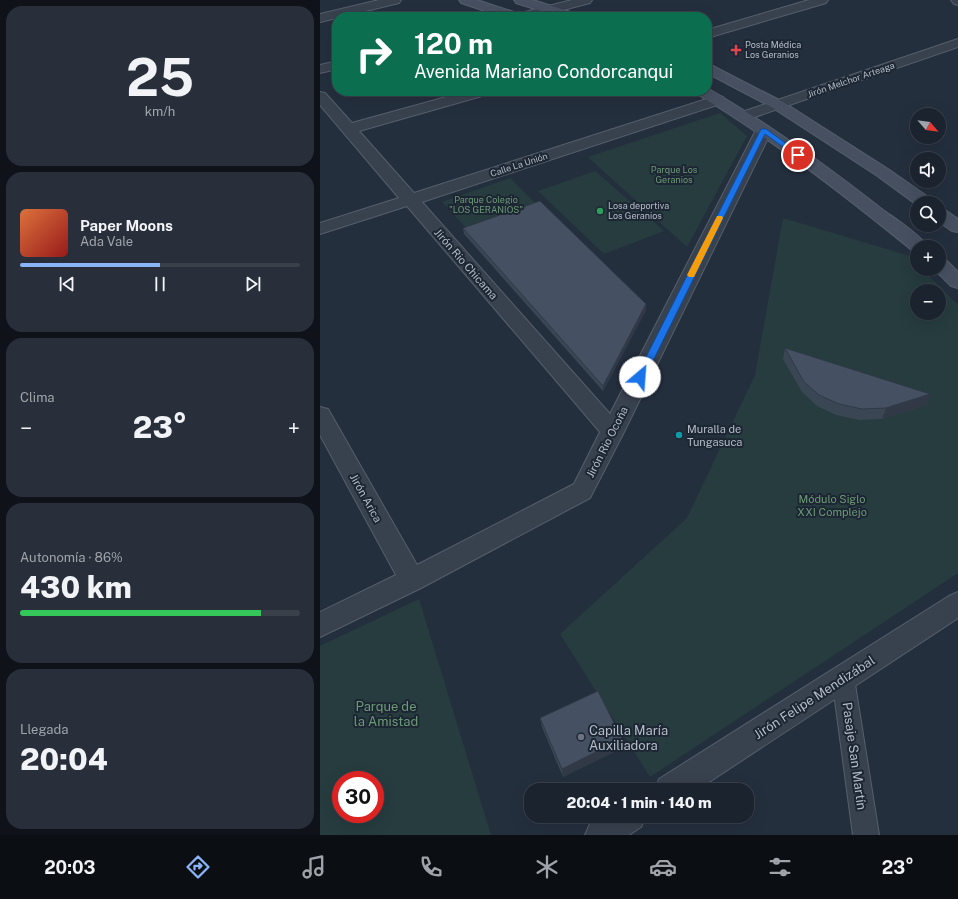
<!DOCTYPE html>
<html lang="es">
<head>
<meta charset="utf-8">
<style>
  body { margin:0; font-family:"Public Sans",sans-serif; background:#282f3a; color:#f1f3f6; height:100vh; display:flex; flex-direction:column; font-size:15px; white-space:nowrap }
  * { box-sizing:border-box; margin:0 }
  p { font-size:13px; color:#a0a4aa }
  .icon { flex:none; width:22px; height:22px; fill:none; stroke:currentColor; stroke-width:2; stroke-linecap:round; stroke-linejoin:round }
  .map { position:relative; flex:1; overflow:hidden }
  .drawer { display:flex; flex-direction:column; gap:6px; padding:6px; background:#0f1319; width:320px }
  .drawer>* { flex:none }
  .top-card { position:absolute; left:12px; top:12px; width:380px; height:84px; border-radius:16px; box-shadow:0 4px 16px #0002,0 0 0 1px #39404a; background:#0b6e4f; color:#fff; overflow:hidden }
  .needle { width:26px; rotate:118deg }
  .buttons { position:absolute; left:590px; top:108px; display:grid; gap:8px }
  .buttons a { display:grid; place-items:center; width:36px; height:36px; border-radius:50%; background:#1b232e; box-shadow:0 4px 16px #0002,0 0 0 1px #39404a; font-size:20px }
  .speed { position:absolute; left:12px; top:771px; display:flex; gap:8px; font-size:20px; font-weight:700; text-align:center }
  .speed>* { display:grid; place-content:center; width:52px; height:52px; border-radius:50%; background:#1b232e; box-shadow:0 4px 16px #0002,0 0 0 1px #39404a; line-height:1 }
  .speed .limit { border:6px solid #d22; background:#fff; color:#111 }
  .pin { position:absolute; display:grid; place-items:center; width:34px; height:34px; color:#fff; margin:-17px; border:2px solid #fff; border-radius:50%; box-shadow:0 1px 4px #0007 }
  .me { position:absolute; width:44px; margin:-22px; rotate:27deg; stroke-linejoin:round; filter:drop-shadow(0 0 3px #0008) }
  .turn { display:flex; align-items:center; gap:14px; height:84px; padding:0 16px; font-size:18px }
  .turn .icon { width:52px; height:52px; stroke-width:2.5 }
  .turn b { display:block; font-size:28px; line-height:34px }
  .big { font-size:30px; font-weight:800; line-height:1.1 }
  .drawer .widget { flex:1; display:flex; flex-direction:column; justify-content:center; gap:6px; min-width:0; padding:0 14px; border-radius:16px; background:#282f3a }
  .drawer .dial { align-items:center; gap:0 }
  .dial b { font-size:52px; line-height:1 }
  .song { display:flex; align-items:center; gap:12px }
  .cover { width:48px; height:48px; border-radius:6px; background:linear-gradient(135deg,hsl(20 70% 55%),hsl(0 70% 35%)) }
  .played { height:4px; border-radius:2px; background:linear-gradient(90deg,#8ab4f8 50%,#39404a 50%) }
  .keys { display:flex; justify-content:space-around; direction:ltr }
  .heat { display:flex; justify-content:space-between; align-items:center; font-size:22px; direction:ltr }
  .charge { height:6px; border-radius:3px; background:linear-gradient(90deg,#34c759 86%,#39404a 0) }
  .trip { position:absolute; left:204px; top:783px; width:230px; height:40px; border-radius:16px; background:#1b232e; box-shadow:0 4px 16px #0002,0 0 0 1px #39404a; font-weight:800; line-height:40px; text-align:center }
  .dock { display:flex; height:64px; justify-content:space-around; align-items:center; background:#0b0e12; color:#a0a4aa }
  .dock .icon { width:28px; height:28px }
  .dock .selected { color:#8ab4f8 }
  .dock b { font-size:18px; color:#f1f3f6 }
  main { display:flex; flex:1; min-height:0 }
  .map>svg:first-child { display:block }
  .green { fill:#263c3f; fill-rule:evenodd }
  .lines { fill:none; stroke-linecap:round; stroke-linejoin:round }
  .lane-casing { stroke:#565f6c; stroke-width:2 }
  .street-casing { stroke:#565f6c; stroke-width:2 }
  .secondary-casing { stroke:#565f6c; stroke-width:2 }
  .lane { fill:#38414e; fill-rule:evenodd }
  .street { fill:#38414e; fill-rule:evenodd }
  .secondary { fill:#465061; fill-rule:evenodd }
  .wall { fill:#3b4654 }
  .shaded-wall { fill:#303945 }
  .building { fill:#455162; stroke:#303945 }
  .route { fill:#1a73e8; stroke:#114b97 }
  .slow { fill:#f59e0b }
  .health-dot { fill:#e0444e; stroke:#1d2633; stroke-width:1.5 }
  .leisure-dot { fill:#2e9e5b; stroke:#1d2633; stroke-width:1.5 }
  .culture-dot { fill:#0f9aa8; stroke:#1d2633; stroke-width:1.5 }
  .worship-dot { fill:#6b7280; stroke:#1d2633; stroke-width:1.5 }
  .labels { text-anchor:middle; stroke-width:4; stroke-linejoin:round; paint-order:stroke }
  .far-poi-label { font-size:9px; fill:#b4bcc9; stroke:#1d2633; text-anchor:start }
  .far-street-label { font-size:9px; fill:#b4bcc9; stroke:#1d2633 }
  .far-park-label { font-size:9px; fill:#6b9a76; stroke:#1d2633 }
  .street-label { font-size:11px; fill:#b4bcc9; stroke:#1d2633 }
  .poi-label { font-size:11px; fill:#b4bcc9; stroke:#1d2633; text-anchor:start }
  .park-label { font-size:11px; fill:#6b9a76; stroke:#1d2633 }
  .near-street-label { font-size:13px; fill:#b4bcc9; stroke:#1d2633 }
  .near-park-label { font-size:13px; fill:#6b9a76; stroke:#1d2633 }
  .near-poi-label { font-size:13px; fill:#b4bcc9; stroke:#1d2633; text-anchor:start }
</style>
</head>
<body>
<main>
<section class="drawer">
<div class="widget dial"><b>25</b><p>km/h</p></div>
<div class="widget">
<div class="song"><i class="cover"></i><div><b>Paper Moons</b><p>Ada Vale</p></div></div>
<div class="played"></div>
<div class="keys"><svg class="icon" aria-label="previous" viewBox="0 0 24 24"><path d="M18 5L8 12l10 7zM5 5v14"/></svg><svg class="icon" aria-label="pause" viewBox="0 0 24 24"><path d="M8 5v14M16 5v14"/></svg><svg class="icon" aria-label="next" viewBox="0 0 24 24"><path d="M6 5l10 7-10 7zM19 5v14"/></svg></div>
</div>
<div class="widget"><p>Clima</p>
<div class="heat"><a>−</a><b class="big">23°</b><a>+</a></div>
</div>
<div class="widget"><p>Autonomía · 86%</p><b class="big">430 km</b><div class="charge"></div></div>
<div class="widget"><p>Llegada</p><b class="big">20:04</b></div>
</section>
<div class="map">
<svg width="638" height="835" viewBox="0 0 638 835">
  <rect width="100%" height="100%" fill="#242f3e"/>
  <g class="green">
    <polygon points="400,113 427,136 367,247 268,157"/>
    <polygon points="275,171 344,231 284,254 218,191"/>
    <polygon points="190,178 218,206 149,231 122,202"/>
    <path d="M463 218 590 256 597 263V269H602L638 305V573L330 777 240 634 367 518 435 375ZM597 291H619V313H597Z"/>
    <path d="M99 599 171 835H0V646ZM21 780H55V814H21Z"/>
  </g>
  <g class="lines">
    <defs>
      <polygon id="lane" points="523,667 531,670 534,678 559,835 533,835 512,678 515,670"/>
      <g id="street">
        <polygon points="59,0 81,0 79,3 0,22 0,14"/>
        <polygon points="252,0 272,0 270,3 216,17 195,17 197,14"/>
        <polygon points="489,0 508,0 506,3 387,38 387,30"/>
        <polygon points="631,0 638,0 638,5 634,4"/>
        <polygon points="638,39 638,47 429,119 424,121 419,119 416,116 419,113"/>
        <polygon points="17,61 17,69 0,73 0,65"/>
        <polygon points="148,91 171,91 169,94 39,131 94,193 393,97 398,96 403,97 405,100 403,103 102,202 290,414 436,130 439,127 444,125 449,127 452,130 304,432 270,498 101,588 0,637 0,612 76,575 0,435 0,407 8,409 97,565 254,484 280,432 87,206 0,234 0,223 79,198 0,105 0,92 5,93 32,123"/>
        <polygon points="638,592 638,618 377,790 335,790 339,779 629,596"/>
        <polygon points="282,816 326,816 321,827 309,835 265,835 270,824"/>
      </g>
      <g id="secondary">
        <polygon points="139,0 157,0 200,14 202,17 183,17 141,3"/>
        <polygon points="194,0 213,0 257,14 259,17 240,17 196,3"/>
        <polygon points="387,63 463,102 568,169 611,199 614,203 597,203 597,205 556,175 453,108 387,73"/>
        <path d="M387 88C449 124 507 166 563 210 577 220 599 234 608 247H597V252L593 251C523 194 453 140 377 94L375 91H387Z"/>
        <polygon points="619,209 625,210 638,219 638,232 632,231 619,222"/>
        <polygon points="619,258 626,260 638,272 638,288 631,286 614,269 619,269"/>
      </g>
    </defs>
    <use href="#lane" class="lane-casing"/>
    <use href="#street" class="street-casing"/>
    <use href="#secondary" class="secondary-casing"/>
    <use href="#lane" class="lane"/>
    <use href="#street" class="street"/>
    <use href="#secondary" class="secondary"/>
  </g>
  <g class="wall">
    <polygon points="143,228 326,310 283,391 144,234"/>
    <polygon points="465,348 610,394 607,405 562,419 539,420 516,415 497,406 482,392 463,359"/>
    <polygon points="220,718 302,739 302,748 243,777 222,727"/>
  </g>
  <g class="shaded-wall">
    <polygon points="326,304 326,310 283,391 283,386"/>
    <polygon points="610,394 607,405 562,419 566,408"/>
    <polygon points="302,739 302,748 243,777 242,769"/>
  </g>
  <g class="building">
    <polygon points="220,201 326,304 283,386 143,228"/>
    <polygon points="465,348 610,394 566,408 542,409 519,404 499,395 484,382"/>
    <polygon points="278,691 302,739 242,769 220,718"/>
  </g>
  <polygon class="route" points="441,129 446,129 482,155 476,156 445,134 325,377 323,379 317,379 316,377"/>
  <polygon class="slow" points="397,216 402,216 403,218 375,275 374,277 369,277 367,275"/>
  <path class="health-dot" d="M414 44h4v4h4v4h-4v4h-4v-4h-4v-4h4z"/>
  <circle class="leisure-dot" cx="280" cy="211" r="4"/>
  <circle class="culture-dot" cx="359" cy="435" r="4"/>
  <circle class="worship-dot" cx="261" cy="737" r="4"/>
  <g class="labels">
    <g class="far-poi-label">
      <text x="425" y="48">Posta Médica<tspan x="425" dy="10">Los Geranios</tspan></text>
      <text x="288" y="209">Losa deportiva<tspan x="288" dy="10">Los Geranios</tspan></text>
    </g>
    <g class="far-street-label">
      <text transform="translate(531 80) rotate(-19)" y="3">Jirón Melchor Arteaga</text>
      <text transform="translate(199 165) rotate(-18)" y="3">Calle La Unión</text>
    </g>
    <g class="far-park-label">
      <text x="354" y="173">Parque Los<tspan x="354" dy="10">Geranios</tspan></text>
      <text x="166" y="203">Parque Colegio<tspan x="166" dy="10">"LOS GERANIOS"</tspan></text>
    </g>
    <g class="street-label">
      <text transform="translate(146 264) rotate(49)" y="4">Jirón Rio Chicama</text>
      <text transform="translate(287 442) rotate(-63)" y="4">Jirón Rio Ocoña</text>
      <text transform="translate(46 498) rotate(61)" y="4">Jirón Arica</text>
    </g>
    <g class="poi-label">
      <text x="367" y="433">Muralla de<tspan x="367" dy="13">Tungasuca</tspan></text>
    </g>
    <g class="park-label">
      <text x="512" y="503">Módulo Siglo<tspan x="512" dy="13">XXI Complejo</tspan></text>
    </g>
    <g class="near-street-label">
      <text transform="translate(494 697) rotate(-33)" y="5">Jirón Felipe Mendizábal</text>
      <text transform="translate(535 756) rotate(82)" y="5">Pasaje San Martín</text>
    </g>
    <g class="near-park-label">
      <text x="66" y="711">Parque de<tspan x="66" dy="15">la Amistad</tspan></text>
    </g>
    <g class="near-poi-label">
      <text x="269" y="735">Capilla María<tspan x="269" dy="15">Auxiliadora</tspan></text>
    </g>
  </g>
</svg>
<div class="buttons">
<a><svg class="needle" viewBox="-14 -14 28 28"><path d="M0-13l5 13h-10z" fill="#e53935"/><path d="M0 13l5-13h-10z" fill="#a0a4aa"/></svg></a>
<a><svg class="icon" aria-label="sound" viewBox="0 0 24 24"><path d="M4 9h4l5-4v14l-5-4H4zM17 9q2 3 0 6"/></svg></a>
<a><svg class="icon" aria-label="search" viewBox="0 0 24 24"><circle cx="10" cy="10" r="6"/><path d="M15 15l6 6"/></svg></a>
<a>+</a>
<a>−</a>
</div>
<div class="speed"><div class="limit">30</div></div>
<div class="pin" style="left:478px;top:155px;background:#d93025"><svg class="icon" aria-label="arrive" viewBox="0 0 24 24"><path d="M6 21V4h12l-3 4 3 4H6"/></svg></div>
<svg class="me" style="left:320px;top:377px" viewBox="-20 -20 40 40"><circle r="19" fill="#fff"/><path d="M0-13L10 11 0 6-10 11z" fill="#1a73e8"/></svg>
<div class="trip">20:04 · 1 min · 140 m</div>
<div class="top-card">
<div class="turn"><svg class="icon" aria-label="right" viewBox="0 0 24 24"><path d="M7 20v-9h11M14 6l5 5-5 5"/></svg><div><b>120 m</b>Avenida Mariano Condorcanqui</div></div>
</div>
</div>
</main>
<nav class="dock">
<b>20:03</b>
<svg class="icon selected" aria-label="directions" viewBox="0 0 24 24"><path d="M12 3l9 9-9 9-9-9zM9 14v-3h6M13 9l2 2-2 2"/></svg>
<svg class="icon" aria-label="music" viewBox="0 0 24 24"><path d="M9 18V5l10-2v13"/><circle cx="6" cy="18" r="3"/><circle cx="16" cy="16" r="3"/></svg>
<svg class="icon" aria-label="phone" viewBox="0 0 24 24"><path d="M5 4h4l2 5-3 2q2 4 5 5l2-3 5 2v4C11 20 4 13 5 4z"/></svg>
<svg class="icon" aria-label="climate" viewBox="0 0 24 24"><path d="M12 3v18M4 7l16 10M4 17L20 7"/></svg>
<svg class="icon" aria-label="car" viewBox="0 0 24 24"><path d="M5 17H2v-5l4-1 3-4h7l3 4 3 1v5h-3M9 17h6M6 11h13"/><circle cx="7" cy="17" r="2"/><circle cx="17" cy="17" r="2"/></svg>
<svg class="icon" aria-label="filters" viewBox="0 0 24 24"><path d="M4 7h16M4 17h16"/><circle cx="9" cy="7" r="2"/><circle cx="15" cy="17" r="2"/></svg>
<b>23°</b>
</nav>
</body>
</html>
